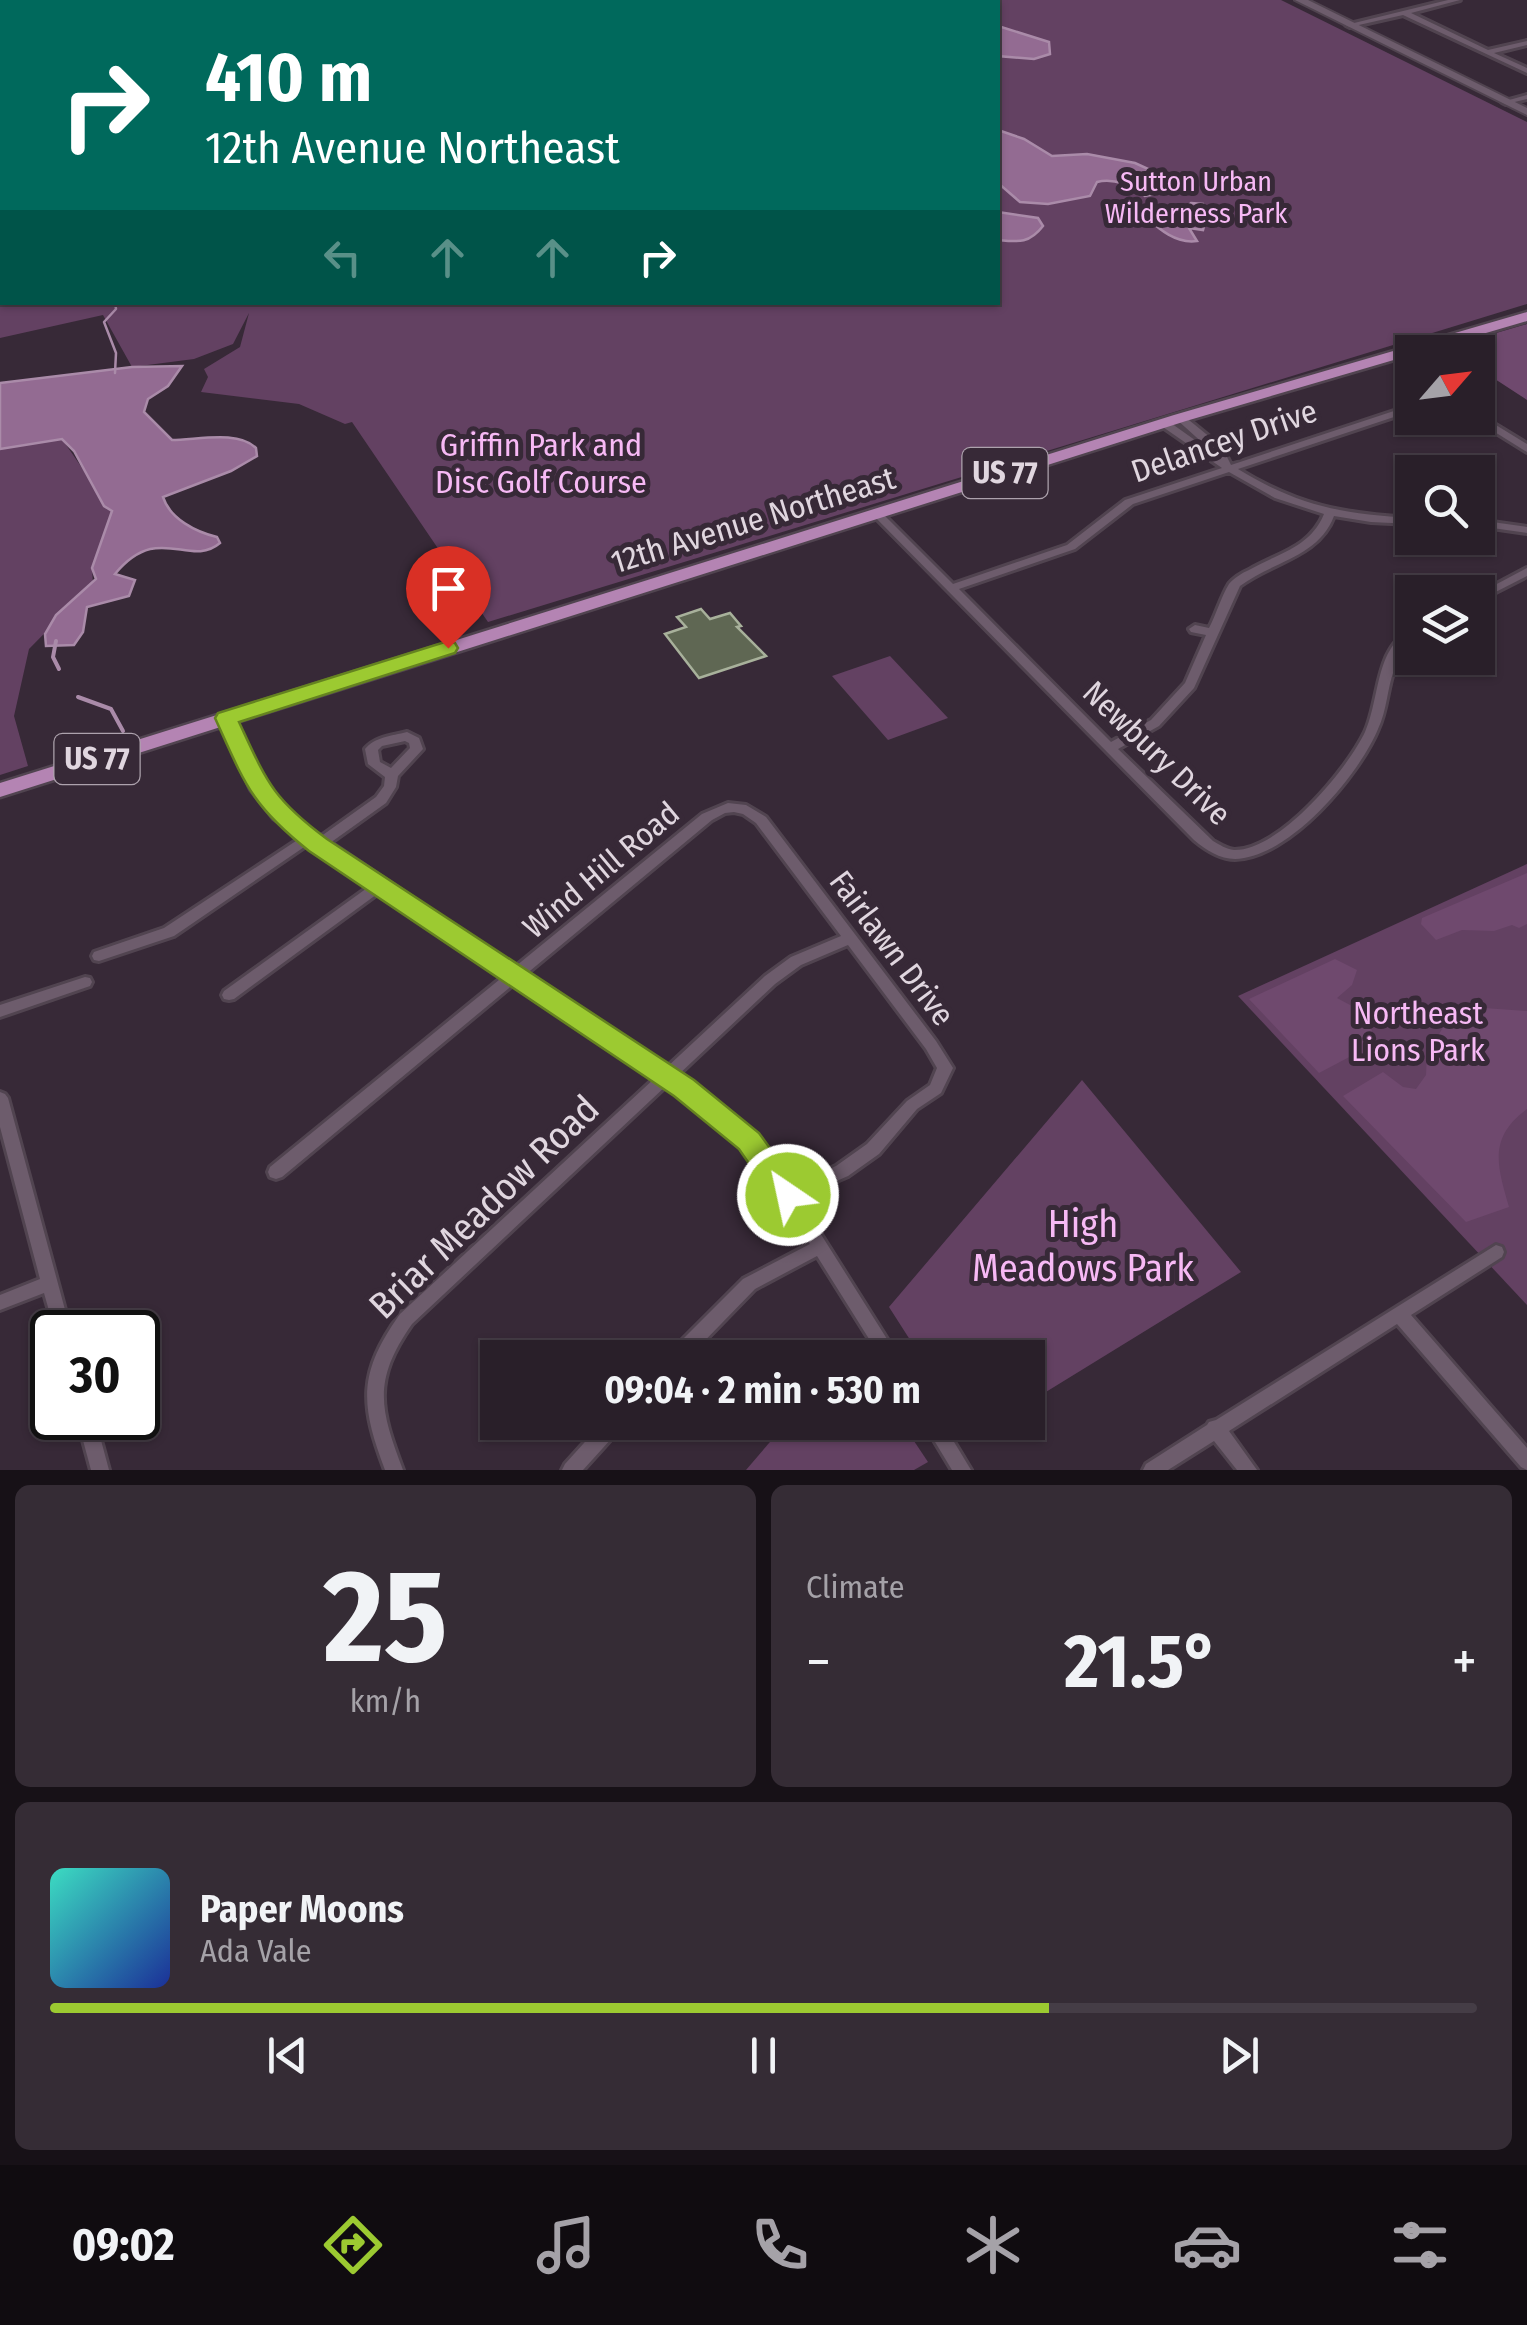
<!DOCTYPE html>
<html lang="en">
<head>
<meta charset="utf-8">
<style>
  body { margin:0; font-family:"Fira Sans Condensed",sans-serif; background:#352c35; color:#f1f3f6; height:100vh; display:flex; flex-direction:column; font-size:38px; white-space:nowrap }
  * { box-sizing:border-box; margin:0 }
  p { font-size:32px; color:#a5a2a8 }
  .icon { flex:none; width:55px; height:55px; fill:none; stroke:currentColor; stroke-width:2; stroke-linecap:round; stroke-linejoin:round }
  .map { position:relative; height:1470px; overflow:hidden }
  .panel { display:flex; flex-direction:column; gap:15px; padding:15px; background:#171117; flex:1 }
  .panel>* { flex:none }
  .hud { position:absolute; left:0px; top:0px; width:1000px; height:305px; box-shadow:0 2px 8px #0004,0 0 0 2px #453d46; background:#00695c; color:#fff; overflow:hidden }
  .needle { width:65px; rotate:62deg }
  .buttons { position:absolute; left:1395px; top:335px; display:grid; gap:20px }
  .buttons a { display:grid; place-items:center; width:100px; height:100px; border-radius:0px; background:#291f29; box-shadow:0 2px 8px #0004,0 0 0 2px #453d46; font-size:50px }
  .speed { position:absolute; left:30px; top:1310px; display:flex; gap:20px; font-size:50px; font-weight:700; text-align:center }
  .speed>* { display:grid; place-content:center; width:130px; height:130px; border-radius:50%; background:#291f29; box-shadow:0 2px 8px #0004,0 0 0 2px #453d46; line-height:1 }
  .speed .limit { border:5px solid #111; border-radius:15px; background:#fff; color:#111 }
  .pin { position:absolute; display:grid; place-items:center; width:85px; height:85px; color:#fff; margin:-102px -42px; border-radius:50% 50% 50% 0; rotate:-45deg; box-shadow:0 0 10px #0007 }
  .pin .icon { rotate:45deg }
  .me { position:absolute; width:110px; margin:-55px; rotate:326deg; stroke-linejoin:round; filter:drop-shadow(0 0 8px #0008) }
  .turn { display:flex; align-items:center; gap:35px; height:210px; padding:0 40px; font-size:45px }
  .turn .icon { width:130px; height:130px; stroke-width:2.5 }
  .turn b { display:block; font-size:70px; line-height:85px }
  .lanes { display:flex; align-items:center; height:95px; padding:0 40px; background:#0003; justify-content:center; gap:50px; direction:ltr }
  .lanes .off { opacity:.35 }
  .big { font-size:75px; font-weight:700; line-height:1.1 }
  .panel .tile { flex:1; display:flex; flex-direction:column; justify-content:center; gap:15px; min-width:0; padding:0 35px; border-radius:15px; background:#352c35 }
  .panel .dial { align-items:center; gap:0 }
  .dial b { font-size:130px; line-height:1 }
  .song { display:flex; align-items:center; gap:30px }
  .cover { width:120px; height:120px; border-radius:15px; background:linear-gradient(135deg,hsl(170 70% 55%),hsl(230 70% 35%)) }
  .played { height:10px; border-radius:5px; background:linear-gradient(90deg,#9cca31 70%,#453d46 70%) }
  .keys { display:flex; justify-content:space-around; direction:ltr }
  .heat { display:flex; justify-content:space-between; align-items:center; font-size:55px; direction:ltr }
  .panel .tiles { flex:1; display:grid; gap:15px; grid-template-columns:1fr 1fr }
  .tile:last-child { grid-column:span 2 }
  .trip { position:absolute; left:480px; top:1340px; width:565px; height:100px; border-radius:0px; background:#291f29; box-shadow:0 2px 8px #0004,0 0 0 2px #453d46; font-weight:700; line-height:100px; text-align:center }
  .dock { display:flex; height:160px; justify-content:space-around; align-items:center; background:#100c10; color:#a5a2a8 }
  .dock .icon { width:70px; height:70px }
  .dock .selected { color:#9cca31 }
  .dock b { font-size:45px; color:#f1f3f6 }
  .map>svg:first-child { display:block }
  .green { fill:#634162 }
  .forest { fill:#6f496e }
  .water { fill:#936b92; stroke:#aa8ba9; stroke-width:2.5 }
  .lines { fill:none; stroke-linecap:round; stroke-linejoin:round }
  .stream-far1 { stroke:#aa8ba9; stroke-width:2.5 }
  .stream { stroke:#aa8ba9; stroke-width:4 }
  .building { fill:#5f6753; stroke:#a8b19b; stroke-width:2.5 }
  .street-casing { stroke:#514450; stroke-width:6 }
  .secondary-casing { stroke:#514450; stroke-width:4 }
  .primary-casing { stroke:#514450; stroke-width:5 }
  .street { fill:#6d5c6c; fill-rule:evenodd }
  .secondary { fill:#6d5c6c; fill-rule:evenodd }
  .primary { fill:#b484b3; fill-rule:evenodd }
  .route { fill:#9cca31; stroke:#658320; stroke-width:2.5 }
  .labels { text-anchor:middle; stroke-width:10; stroke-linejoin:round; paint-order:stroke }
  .far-park-label { font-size:28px; fill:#f7b9f5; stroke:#372937 }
  .shield { fill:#372937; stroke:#ada2ad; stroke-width:2.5 }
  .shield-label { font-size:30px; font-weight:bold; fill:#e0d6df }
  .street-label { font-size:32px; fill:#e0d6df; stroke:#372937 }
  .park-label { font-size:32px; fill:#f7b9f5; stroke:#372937 }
  .near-street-label { font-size:38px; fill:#e0d6df; stroke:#372937 }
  .near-park-label { font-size:38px; fill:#f7b9f5; stroke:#372937 }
</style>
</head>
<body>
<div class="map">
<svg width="1527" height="1470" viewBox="0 0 1527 1470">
  <rect width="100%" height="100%" fill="#372937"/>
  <g class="green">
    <polygon points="458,0 1281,0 1527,122 1527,304 488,622 352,422 345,424 299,404 201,392 208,377 204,369 240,347 249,313 233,344 194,359 132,367 103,315 0,338 0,133 2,302 998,302 998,2"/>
    <polygon points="62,439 112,511 92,568 93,584 29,649 14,716 28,766 0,775 0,448"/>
    <polygon points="890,656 948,718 888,740 832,676"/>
    <polygon points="1527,864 1527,1305 1238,996"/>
    <polygon points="1082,1080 1241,1272 1028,1403 1028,1358 921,1357 889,1307"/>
    <polygon points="787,1422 902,1423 928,1462 914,1470 746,1470"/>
  </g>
  <g class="forest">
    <polygon points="1527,324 1527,400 1478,368 1478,352 1452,352 1445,348"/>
    <polygon points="1527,873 1527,924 1519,928 1512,925 1494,931 1462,930 1436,940 1421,924 1422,918"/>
    <polygon points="1335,959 1357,970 1352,985 1337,998 1365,1013 1372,1031 1372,1052 1355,1054 1319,1073 1249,999"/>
    <path d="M1456 1006 1527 1011V1109C1488 1138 1497 1165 1509 1207L1466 1222 1343 1096 1383 1072 1403 1087 1416 1089 1426 1075 1427 1054Z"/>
  </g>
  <g class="water">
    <polygon points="998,26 1049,42 1050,54 1034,59 998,56"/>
    <path d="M998 130 1024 139 1052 156 1087 154 1135 163 1166 177 1167 192 1145 196C1134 185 1113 178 1097 182L1090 196 1048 204 1020 202 998 183Z"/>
    <path d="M1191 203 1203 204 1206 211 1198 220 1205 223 1203 230 1189 228 1197 241C1176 244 1159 229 1146 217L1161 210 1182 211Z"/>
    <path d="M998 212 1038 218 1043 226C1029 244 1018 242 998 240Z"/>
    <path d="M182 366 168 386 148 399 144 412 172 440C197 440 238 430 256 448L257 456 231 471 163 497C170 519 196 532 217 537L220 543C189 569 159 521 115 574L135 580 129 596 87 607 83 632 74 645 46 646 45 634 56 615 96 579 92 568 112 511 104 506 74 451 62 439 0 449V383L132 367Z"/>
  </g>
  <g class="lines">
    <g class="stream-far1">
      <polyline points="323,2 331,0"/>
      <polyline points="115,302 116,309 104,322 116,353 115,373"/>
    </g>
    <g class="stream">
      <polyline points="56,641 53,657 59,669"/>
      <polyline points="78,697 111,709 123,731"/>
    </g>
  </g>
  <polygon class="building" points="701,609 710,619 730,613 741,626 737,627 766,656 699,678 665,634 686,627 677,617"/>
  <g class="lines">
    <defs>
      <g id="street">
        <rect x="12" y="0" width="6" height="2"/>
        <polygon points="189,0 207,0 201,2 186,2"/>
        <polygon points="1448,0 1460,0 1411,13 1488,50 1527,41 1527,45 1494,53 1527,68 1527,73 1403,15 1350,27 1346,25"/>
        <polygon points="1527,95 1527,99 1506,104 1502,102"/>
        <path d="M1412 405V411L1238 469C1298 506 1343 514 1412 518V524L1371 522 1334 516C1319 557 1271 562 1240 586L1194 688 1159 726 1118 749 1213 841C1220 845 1226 849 1234 850 1279 851 1347 770 1365 732 1380 700 1375 646 1412 630 1412 644 1398 655 1394 670 1387 689 1387 710 1378 729 1359 775 1289 858 1235 859 1220 859 1206 850 1194 840L871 513 872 511H880L953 584 1067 545 1125 500 1222 468 1160 425V421H1168L1216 455 1175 418 1176 416H1184L1222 447 1231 465ZM1229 472 1275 498 1324 514C1310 548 1278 553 1249 570 1242 573 1234 578 1229 584 1221 597 1216 615 1209 628L1195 625 1189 629 1191 632 1206 635 1185 683 1151 720 1111 742 959 589 1075 549 1133 504Z"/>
        <polygon points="1478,414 1527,444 1527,452 1474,419 1473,418 1478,418"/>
        <polygon points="1478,520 1527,527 1527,533 1478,526"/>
        <polygon points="1527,568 1527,576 1478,601 1478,594"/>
        <path d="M407 732 419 738 423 749 398 776 396 787 386 803 323 848H313L311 845 313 842 376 797 384 786 385 777 368 764 365 749C375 737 391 736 407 732ZM405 741 409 743 410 748 391 768 380 762 378 750 382 746Z"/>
        <path d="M728 803 746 805 766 817 936 1041 953 1068 941 1093 917 1109 879 1154 848 1176 798 1198 899 1358H881L817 1256 755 1289 688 1358H668L670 1352 743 1279 810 1244 767 1178 743 1146 667 1085 412 1324C372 1381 380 1409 403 1470H385C360 1404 358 1373 400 1314L656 1077 515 983 282 1177 276 1179 270 1177 268 1172 270 1167 702 814ZM734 812 743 814 756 823 841 936 791 957 765 976 666 1068 525 975 712 820 725 813ZM848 945 926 1049 937 1068 930 1085 907 1101 867 1144 836 1166 790 1187 755 1136 677 1076 775 984 801 965Z"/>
        <polygon points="308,833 313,835 315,838 313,841 174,936 99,961 94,960 92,956 94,952 164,928"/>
        <polygon points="379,881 384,883 386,886 384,889 234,999 229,1000 224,999 222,995 224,991 374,883"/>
        <polygon points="85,977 90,978 92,982 90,986 0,1017 0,1005"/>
        <polygon points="0,1092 5,1094 8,1098 71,1332 55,1332 44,1293 0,1310 0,1295 40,1279 0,1127"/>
        <polygon points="1496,1245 1502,1247 1504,1252 1502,1257 1411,1315 1527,1448 1527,1470 1521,1467 1397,1324 1229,1431 1257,1470 1237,1470 1214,1441 1168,1470 1143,1470 1146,1464 1207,1425 1209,1422 1216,1420"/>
        <polygon points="77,1418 95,1418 109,1470 91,1470"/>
        <polygon points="603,1422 624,1422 621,1428 583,1470 562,1470 565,1464"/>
        <polygon points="923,1422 942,1422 971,1470 952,1470"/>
      </g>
      <g id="secondary">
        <polygon points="115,0 125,0 127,2 117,2"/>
        <polygon points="1295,0 1308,0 1527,108 1527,115"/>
        <polygon points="226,712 235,718 267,788 285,811 523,971 526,976 523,981 516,984 509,981 273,819 250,790 217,718"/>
      </g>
      <polygon id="primary" points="1527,312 1527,321 1186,421 0,797 0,783 1174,415"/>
    </defs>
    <use href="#street" class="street-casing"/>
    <use href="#secondary" class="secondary-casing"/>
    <use href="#primary" class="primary-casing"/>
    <use href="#street" class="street"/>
    <use href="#secondary" class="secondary"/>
    <use href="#primary" class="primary"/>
  </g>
  <path class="route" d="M448 641 455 643 458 648 455 653 239 722C267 782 272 798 327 839L694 1080 759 1133 798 1187 802 1195 798 1204 788 1207 777 1204 739 1149 674 1096 309 851C251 805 245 784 215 718L218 713Z"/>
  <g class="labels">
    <g class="far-park-label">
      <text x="1196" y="191">Sutton Urban<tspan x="1196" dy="32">Wilderness Park</tspan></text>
    </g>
    <g class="shield">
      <rect x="962.5" y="448" width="85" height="50" rx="8"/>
      <rect x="54.5" y="734" width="85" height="50" rx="8"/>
    </g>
    <g class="shield-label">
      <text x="1005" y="483">US 77</text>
      <text x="97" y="769">US 77</text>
    </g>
    <g class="street-label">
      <text transform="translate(1224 441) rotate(-19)" y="11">Delancey Drive</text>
      <text transform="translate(753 520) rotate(-17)" y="11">12th Avenue Northeast</text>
      <text transform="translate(1157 753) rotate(44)" y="11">Newbury Drive</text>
      <text transform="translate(601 870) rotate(-40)" y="11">Wind Hill Road</text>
      <text transform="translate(892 948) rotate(53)" y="11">Fairlawn Drive</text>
    </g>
    <g class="park-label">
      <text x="541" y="456">Griffin Park and<tspan x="541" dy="37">Disc Golf Course</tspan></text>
      <text x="1418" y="1024">Northeast<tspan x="1418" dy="37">Lions Park</tspan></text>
    </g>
    <g class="near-street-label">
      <text transform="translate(484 1207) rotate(-44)" y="13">Briar Meadow Road</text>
    </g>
    <g class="near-park-label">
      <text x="1083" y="1237">High<tspan x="1083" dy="44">Meadows Park</tspan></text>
    </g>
  </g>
</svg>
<div class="buttons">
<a><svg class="needle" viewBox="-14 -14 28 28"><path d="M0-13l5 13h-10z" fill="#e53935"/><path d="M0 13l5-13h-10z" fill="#a5a2a8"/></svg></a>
<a><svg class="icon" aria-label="search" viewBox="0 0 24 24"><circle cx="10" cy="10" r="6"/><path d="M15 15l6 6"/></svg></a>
<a><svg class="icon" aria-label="layers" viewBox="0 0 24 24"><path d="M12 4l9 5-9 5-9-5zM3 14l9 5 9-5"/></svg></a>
</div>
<div class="speed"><div class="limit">30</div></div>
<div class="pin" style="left:448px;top:648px;background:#d93025"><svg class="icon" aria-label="arrive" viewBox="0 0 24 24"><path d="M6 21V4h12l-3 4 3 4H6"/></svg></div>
<svg class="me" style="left:788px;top:1195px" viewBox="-20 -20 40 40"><circle r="17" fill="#9cca31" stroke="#fff" stroke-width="3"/><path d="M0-11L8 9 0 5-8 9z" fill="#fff"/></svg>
<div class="trip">09:04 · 2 min · 530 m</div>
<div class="hud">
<div class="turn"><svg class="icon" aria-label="right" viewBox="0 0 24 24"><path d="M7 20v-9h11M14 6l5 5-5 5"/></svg><div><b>410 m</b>12th Avenue Northeast</div></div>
<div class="lanes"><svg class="icon off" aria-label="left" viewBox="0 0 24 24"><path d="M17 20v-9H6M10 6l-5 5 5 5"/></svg><svg class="icon off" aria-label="ahead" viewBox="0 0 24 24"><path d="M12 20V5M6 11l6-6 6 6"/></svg><svg class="icon off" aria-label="ahead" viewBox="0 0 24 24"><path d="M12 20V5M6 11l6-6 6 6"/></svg><svg class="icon" aria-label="right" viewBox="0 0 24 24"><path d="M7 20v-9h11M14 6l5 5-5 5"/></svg></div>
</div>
</div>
<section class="panel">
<div class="tiles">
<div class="tile dial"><b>25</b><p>km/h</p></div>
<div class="tile"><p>Climate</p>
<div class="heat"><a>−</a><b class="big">21.5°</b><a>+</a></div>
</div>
<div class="tile">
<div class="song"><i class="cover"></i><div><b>Paper Moons</b><p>Ada Vale</p></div></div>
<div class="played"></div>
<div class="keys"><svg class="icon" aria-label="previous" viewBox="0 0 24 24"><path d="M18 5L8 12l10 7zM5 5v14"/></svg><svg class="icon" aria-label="pause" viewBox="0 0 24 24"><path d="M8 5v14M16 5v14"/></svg><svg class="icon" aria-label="next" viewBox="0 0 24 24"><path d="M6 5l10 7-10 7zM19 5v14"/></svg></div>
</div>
</div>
</section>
<nav class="dock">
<b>09:02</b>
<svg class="icon selected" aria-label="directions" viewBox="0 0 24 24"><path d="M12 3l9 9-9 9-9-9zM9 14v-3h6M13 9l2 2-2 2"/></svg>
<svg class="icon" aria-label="music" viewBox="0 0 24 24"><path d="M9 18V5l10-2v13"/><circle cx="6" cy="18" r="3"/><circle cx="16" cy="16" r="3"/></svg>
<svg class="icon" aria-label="phone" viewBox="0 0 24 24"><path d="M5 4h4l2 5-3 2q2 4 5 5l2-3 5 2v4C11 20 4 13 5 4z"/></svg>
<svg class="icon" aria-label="climate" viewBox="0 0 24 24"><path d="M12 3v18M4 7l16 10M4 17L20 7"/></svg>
<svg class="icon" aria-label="car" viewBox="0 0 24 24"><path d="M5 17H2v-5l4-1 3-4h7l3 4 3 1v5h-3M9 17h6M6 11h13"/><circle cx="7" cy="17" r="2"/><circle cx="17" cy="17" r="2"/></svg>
<svg class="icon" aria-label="filters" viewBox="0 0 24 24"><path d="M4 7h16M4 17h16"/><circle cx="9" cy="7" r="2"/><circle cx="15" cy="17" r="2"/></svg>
</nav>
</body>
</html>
